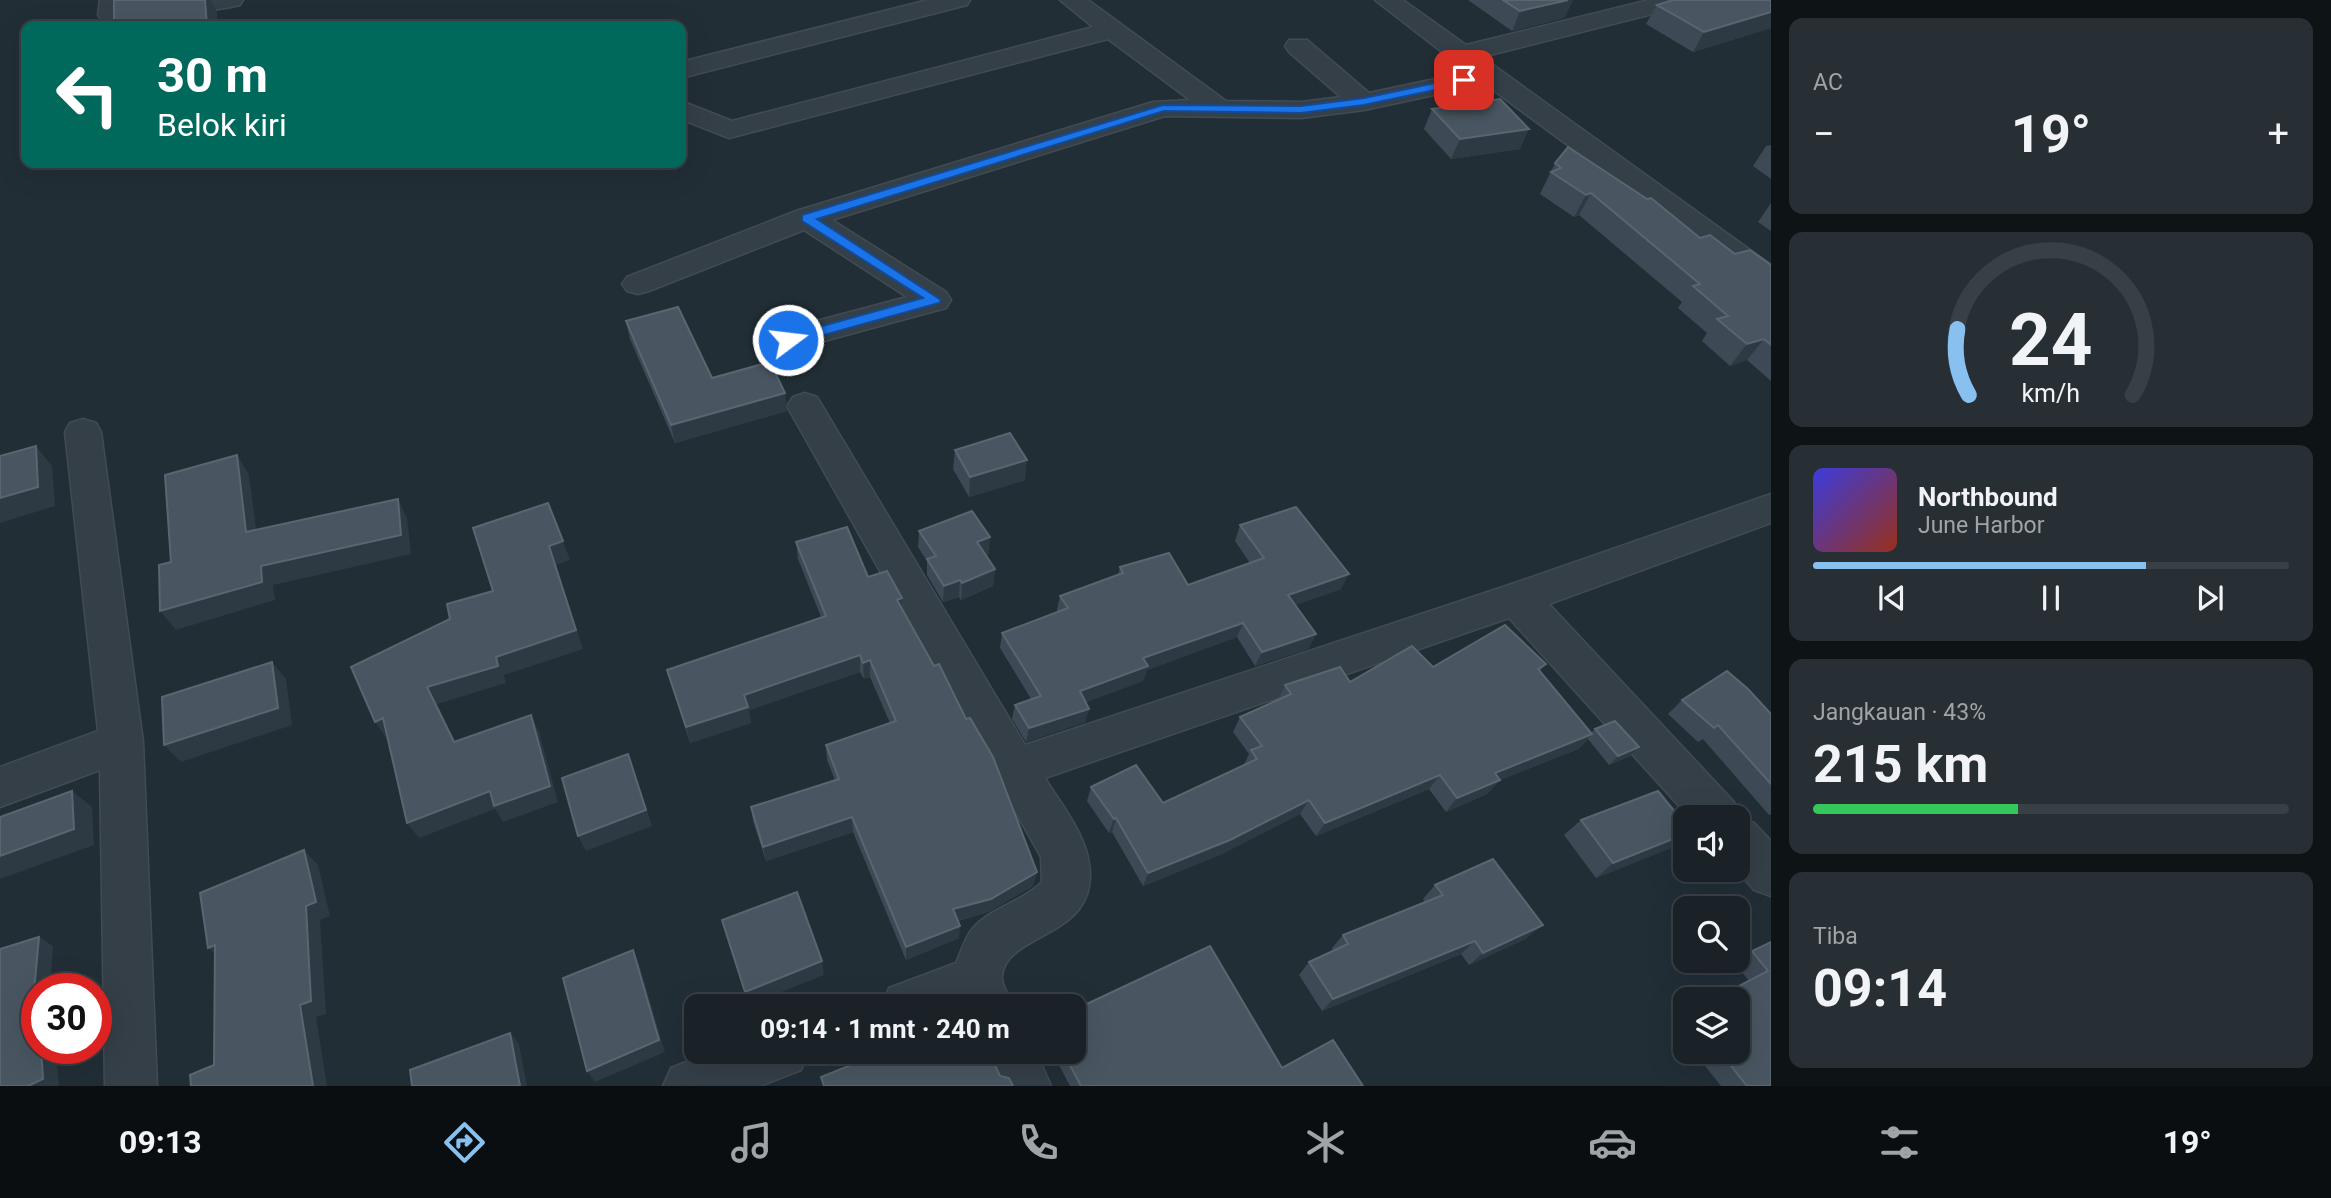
<!DOCTYPE html>
<html lang="id">
<head>
<meta charset="utf-8">
<style>
  body { margin:0; font-family:Roboto,sans-serif; background:#272f34; color:#f1f3f6; height:100vh; display:flex; flex-direction:column; font-size:26px; white-space:nowrap }
  * { box-sizing:border-box; margin:0 }
  p { font-size:23px; color:#9fa4a8 }
  .icon { flex:none; width:38px; height:38px; fill:none; stroke:currentColor; stroke-width:2; stroke-linecap:round; stroke-linejoin:round }
  .map { position:relative; flex:1; overflow:hidden }
  .sheet { display:flex; flex-direction:column; gap:18px; padding:18px; background:#0e1316; width:560px }
  .sheet>* { flex:none }
  .guide { position:absolute; left:21px; top:21px; width:665px; height:147px; border-radius:14px; box-shadow:0 7px 28px #0002,0 0 0 2px #383f45; background:#00695c; color:#fff; overflow:hidden }
  .controls { position:absolute; left:1673px; top:805px; display:grid; gap:14px }
  .controls a { display:grid; place-items:center; width:77px; height:77px; border-radius:14px; background:#1a2228; box-shadow:0 7px 28px #0002,0 0 0 2px #383f45; font-size:35px }
  .speed { position:absolute; left:21px; top:973px; display:flex; gap:14px; font-size:35px; font-weight:700; text-align:center }
  .speed>* { display:grid; place-content:center; width:91px; height:91px; border-radius:50%; background:#1a2228; box-shadow:0 7px 28px #0002,0 0 0 2px #383f45; line-height:1 }
  .speed .limit { border:10px solid #d22; background:#fff; color:#111 }
  .pin { position:absolute; display:grid; place-items:center; width:60px; height:60px; color:#fff; margin:-30px; border-radius:14px; box-shadow:0 4px 10px #0006 }
  .me { position:absolute; width:77px; margin:-38px; rotate:75deg; stroke-linejoin:round; filter:drop-shadow(0 0 5px #0008) }
  .turn { display:flex; align-items:center; gap:24px; height:147px; padding:0 21px; font-size:32px }
  .turn .icon { width:91px; height:91px; stroke-width:2.5 }
  .turn b { display:block; font-size:49px; line-height:60px }
  .big { font-size:52px; font-weight:700; line-height:1.1 }
  .sheet .card { flex:1; display:flex; flex-direction:column; justify-content:center; gap:10px; min-width:0; padding:0 24px; border-radius:14px; background:#272f34 }
  .sheet .dial { align-items:center; gap:0 }
  .dial svg { height:182px; overflow:visible; fill:none; stroke:#383f45; stroke-width:7; stroke-linecap:round; text-anchor:middle }
  .dial text { fill:#f1f3f6; stroke:none }
  .song { display:flex; align-items:center; gap:21px }
  .cover { width:84px; height:84px; border-radius:10px; background:linear-gradient(135deg,hsl(240 70% 55%),hsl(10 70% 35%)) }
  .played { height:7px; border-radius:4px; background:linear-gradient(90deg,#88c1f0 70%,#383f45 70%) }
  .keys { display:flex; justify-content:space-around; direction:ltr }
  .heat { display:flex; justify-content:space-between; align-items:center; font-size:38px; direction:ltr }
  .charge { height:10px; border-radius:5px; background:linear-gradient(90deg,#34c759 43%,#383f45 0) }
  .trip { position:absolute; left:684px; top:994px; width:402px; height:70px; border-radius:14px; background:#1a2228; box-shadow:0 7px 28px #0002,0 0 0 2px #383f45; font-weight:700; line-height:70px; text-align:center }
  .tabs { display:flex; height:112px; justify-content:space-around; align-items:center; background:#0a0e10; color:#9fa4a8 }
  .tabs .icon { width:49px; height:49px }
  .tabs .current { color:#88c1f0 }
  .tabs b { font-size:32px; color:#f1f3f6 }
  main { display:flex; flex:1; min-height:0 }
  .map>svg:first-child { display:block }
  .lines { fill:none; stroke-linecap:round; stroke-linejoin:round }
  .minor-casing { stroke:#414b53; stroke-width:3 }
  .minor { fill:#353f47; fill-rule:evenodd }
  .wall { fill:#3d4a55 }
  .shaded-wall { fill:#2d3a44 }
  .building { fill:#495661; stroke:#596670; stroke-width:2 }
  .route { fill:#1a73e8; stroke:#114b97; stroke-width:2 }
</style>
</head>
<body>
<main>
<div class="map">
<svg width="1771" height="1086" viewBox="0 0 1771 1086">
  <rect width="100%" height="100%" fill="#222e36"/>
  <g class="lines">
    <defs>
      <g id="minor">
        <polygon points="100,0 124,0 124,9 182,0 243,0 240,5 231,7 120,25 102,20 98,15"/>
        <polygon points="928,0 970,0 967,5 681,78 681,62"/>
        <polygon points="1060,0 1088,0 1226,101 1301,102 1341,97 1289,52 1285,46 1289,40 1307,40 1369,93 1468,72 1375,0 1403,0 1466,45 1649,0 1691,0 1688,5 1482,57 1771,265 1771,290 1760,287 1485,84 1364,110 1301,118 1165,116 832,220 946,292 951,300 946,308 787,351 775,348 770,340 775,332 907,297 804,230 649,291 638,294 627,291 622,284 627,277 796,211 1153,102 1190,100 1108,39 729,138 681,119 681,101 732,121 1093,27"/>
        <path d="M805 393 817 397 1025 745 1506 586 1771 494V523L1549 604 1734 802 1741 817 1754 823 1771 841V896L1754 890 1736 870 1738 817H1689L1509 618 1045 778C1059 801 1080 827 1087 854 1109 939 1006 930 1002 976 1001 985 1010 998 1013 1006H882L889 988 956 963C961 952 965 937 973 928 992 907 1022 902 1042 882L1041 857 787 406 793 397Z"/>
        <polygon points="83,419 96,423 101,432 143,742 157,1086 105,1086 100,770 0,807 0,767 98,731 65,432 70,423"/>
        <polygon points="712,1052 809,1052 801,1070 760,1086 663,1086 671,1068"/>
        <polygon points="984,1052 1036,1052 1051,1086 999,1086"/>
      </g>
    </defs>
    <use href="#minor" class="minor-casing"/>
    <use href="#minor" class="minor"/>
  </g>
  <g class="wall">
    <polygon points="1468,0 1573,0 1564,18 1512,31"/>
    <polygon points="1771,0 1771,28 1693,52 1646,24 1657,5"/>
    <polygon points="1432,109 1520,149 1451,159 1424,129"/>
    <polygon points="1771,145 1771,179 1753,166 1766,146"/>
    <polygon points="1555,163 1700,238 1735,254 1771,265 1771,381 1747,360 1730,366 1702,341 1707,333 1678,308 1682,302 1579,215 1574,217 1540,194"/>
    <polygon points="1771,203 1771,231 1758,222"/>
    <polygon points="626,321 712,378 787,411 675,443 630,339"/>
    <polygon points="955,450 1025,480 969,497 953,469"/>
    <polygon points="1240,525 1341,589 1295,605 1316,634 1308,649 1255,666 1237,637 1147,670 1143,681 1086,702 1089,709 1085,722 1026,742 1012,719 1015,705 1031,699 1000,648 1002,633 1058,612 1057,610 1060,596 1118,575 1120,567 1188,585 1250,563 1235,541"/>
    <polygon points="919,531 989,554 985,555 995,569 993,586 961,600 959,597 943,602 927,575 927,561 918,547"/>
    <polygon points="796,542 868,577 902,598 902,609 1033,886 988,912 958,921 959,938 906,960 853,832 766,861 753,821 751,807 835,780 827,760 826,745 890,723 870,677 864,679 860,672 749,710 751,723 690,743 667,670 821,617 798,559"/>
    <polygon points="1546,664 1540,671 1591,733 1595,729 1639,747 1630,756 1609,765 1588,739 1578,749 1500,780 1487,794 1446,812 1429,789 1316,836 1300,814 1222,854 1143,886 1112,832 1109,833 1087,801 1091,787 1163,803 1244,765 1249,754 1233,732 1240,717 1278,700 1285,685 1350,682 1433,667"/>
    <polygon points="1682,700 1771,714 1771,814 1769,815 1703,739 1698,742 1668,714"/>
    <polygon points="1581,820 1685,824 1685,837 1673,847 1596,878 1564,835"/>
    <polygon points="1435,885 1527,938 1469,965 1461,954 1322,1011 1299,975 1309,962 1333,951 1332,948 1343,935 1425,902 1423,899"/>
    <polygon points="1771,942 1771,1086 1721,1086 1694,1052 1738,1052 1749,981 1734,962 1738,961 1738,959 1752,951"/>
    <polygon points="1685,1015 1685,1041 1671,1023"/>
    <polygon points="1052,1052 1074,1052 1282,1068 1363,1086 1070,1086"/>
  </g>
  <g class="shaded-wall">
    <polygon points="205,0 211,0 217,12 218,26 207,26"/>
    <polygon points="1568,0 1573,0 1564,18 1512,31 1520,11"/>
    <polygon points="1771,12 1771,28 1693,52 1704,32"/>
    <polygon points="1529,129 1520,149 1451,159 1460,139"/>
    <polygon points="1591,193 1579,215 1574,217 1586,195"/>
    <polygon points="1764,339 1747,360 1730,366 1747,344"/>
    <polygon points="785,393 787,411 675,443 671,425"/>
    <polygon points="36,446 52,466 55,506 0,523 0,498"/>
    <polygon points="237,455 249,475 259,551 246,532"/>
    <polygon points="1027,460 1025,480 969,497 970,477"/>
    <polygon points="398,499 407,518 411,554 273,585 275,600 176,630 160,611 261,566"/>
    <polygon points="990,537 989,554 975,559 977,542"/>
    <polygon points="563,541 570,560 556,565 583,649 504,675 506,683 437,704 464,759 454,742 427,687 549,546"/>
    <polygon points="995,569 993,586 961,600 962,583"/>
    <polygon points="1349,574 1341,589 1282,610 1288,595"/>
    <polygon points="960,580 959,597 943,602 944,586"/>
    <polygon points="902,598 902,615 897,600"/>
    <polygon points="1243,623 1237,637 1147,670 1143,681 1077,705 1080,691 1143,658"/>
    <polygon points="1316,634 1308,649 1255,666 1262,652"/>
    <polygon points="860,655 860,672 749,710 751,723 690,743 686,727 744,695"/>
    <polygon points="870,660 870,677 864,679 863,663"/>
    <polygon points="272,662 286,679 292,725 181,762 164,745"/>
    <polygon points="1089,709 1085,722 1026,742 1029,728"/>
    <polygon points="531,715 539,732 558,802 503,822 495,809 419,838 407,823"/>
    <polygon points="383,718 394,735 387,739 375,722"/>
    <polygon points="1592,734 1578,749 1500,780 1487,794 1446,812 1457,798 1495,773"/>
    <polygon points="1639,747 1630,756 1609,765 1618,756"/>
    <polygon points="634,771 652,826 586,851 578,836"/>
    <polygon points="1440,775 1429,789 1316,836 1325,823"/>
    <polygon points="72,791 92,807 94,845 0,879 0,856"/>
    <polygon points="1309,800 1300,814 1222,854 1143,886 1148,873"/>
    <polygon points="852,817 853,832 766,861 763,847"/>
    <polygon points="1116,818 1112,832 1109,833 1114,819"/>
    <polygon points="1685,834 1685,837 1673,847 1596,878 1613,863"/>
    <polygon points="304,850 318,865 330,916 320,920 326,1014 316,1017 327,1086 313,1086 300,1005 306,906"/>
    <polygon points="1037,872 1033,886 988,912 952,922 953,909"/>
    <polygon points="1543,925 1527,938 1469,965 1483,953"/>
    <polygon points="960,926 959,938 906,960 906,947"/>
    <polygon points="39,937 53,946 50,989 37,989 37,1028 31,1024"/>
    <polygon points="1475,941 1461,954 1322,1011 1333,999"/>
    <polygon points="215,945 225,961 208,948"/>
    <polygon points="633,950 639,964 665,1052 595,1082 587,1071"/>
    <polygon points="822,961 824,975 749,1005 745,992"/>
    <polygon points="510,1033 519,1044 527,1086 520,1086"/>
    <polygon points="41,1048 56,1048 59,1086 28,1086"/>
  </g>
  <g class="building">
    <polygon points="114,0 205,0 207,26 114,26"/>
    <polygon points="1503,0 1568,0 1520,11"/>
    <polygon points="1673,0 1771,0 1771,12 1704,32 1657,5"/>
    <polygon points="1500,99 1529,129 1460,139 1432,109"/>
    <polygon points="1568,147 1647,199 1651,198 1700,238 1710,235 1735,254 1750,250 1771,265 1771,345 1764,339 1747,344 1717,319 1728,316 1693,286 1700,284 1591,193 1586,195 1551,172 1561,168 1555,163"/>
    <polygon points="678,307 712,378 770,362 785,393 671,425 626,321"/>
    <polygon points="1010,433 1027,460 970,477 955,450"/>
    <polygon points="36,446 38,487 0,498 0,456"/>
    <polygon points="237,455 246,532 398,499 401,535 261,566 262,582 160,611 159,565 171,562 165,475"/>
    <polygon points="548,503 563,541 549,546 576,630 496,657 498,666 427,687 454,742 531,715 550,786 494,806 490,791 407,823 383,718 375,722 351,667 450,619 447,604 493,591 473,528"/>
    <polygon points="1296,507 1349,574 1288,595 1316,634 1262,652 1243,623 1143,658 1148,666 1080,691 1089,709 1029,728 1015,705 1041,696 1002,633 1068,608 1060,596 1123,573 1120,567 1169,553 1188,585 1264,558 1240,525"/>
    <polygon points="972,511 990,537 977,542 995,569 962,583 960,580 944,586 927,559 936,556 919,531"/>
    <polygon points="847,527 868,577 887,571 902,598 897,600 934,666 939,664 966,719 970,718 993,757 1037,872 991,899 953,909 960,926 906,947 852,817 763,847 751,807 839,779 826,745 896,721 870,660 863,663 860,655 744,695 748,707 686,727 667,670 826,616 796,542"/>
    <polygon points="1505,625 1546,664 1538,669 1592,734 1495,773 1500,780 1457,798 1440,775 1325,823 1309,800 1230,840 1148,873 1116,818 1114,819 1091,787 1136,765 1163,803 1257,759 1251,750 1262,746 1240,717 1291,694 1285,685 1340,667 1350,682 1412,646 1433,667"/>
    <polygon points="272,662 278,708 164,745 162,697"/>
    <polygon points="1727,671 1748,689 1771,714 1771,784 1718,725 1714,728 1682,700"/>
    <polygon points="1615,721 1639,747 1618,756 1595,729"/>
    <polygon points="628,754 646,810 578,836 562,778"/>
    <polygon points="72,791 74,829 0,856 0,817"/>
    <polygon points="1658,791 1685,824 1685,834 1613,863 1581,820"/>
    <polygon points="304,850 316,902 306,906 311,1001 300,1005 313,1086 191,1086 190,1075 214,1065 215,945 208,948 200,893"/>
    <polygon points="1493,859 1543,925 1483,953 1475,941 1333,999 1309,962 1348,944 1343,935 1443,895 1435,885"/>
    <polygon points="797,892 822,961 745,992 722,920"/>
    <polygon points="39,937 31,1024 37,1022 37,1048 41,1048 43,1079 28,1086 0,1086 0,949"/>
    <polygon points="1771,942 1771,1086 1747,1086 1720,1052 1738,1052 1738,999 1714,999 1768,971 1752,951"/>
    <polygon points="1210,946 1282,1068 1333,1040 1363,1086 1081,1086 1063,1052 1074,1052 1074,1010"/>
    <polygon points="633,950 659,1040 587,1071 563,978"/>
    <polygon points="510,1033 520,1086 412,1086 410,1070"/>
    <polygon points="883,1052 989,1052 1000,1076 1009,1078 1013,1086 824,1086 821,1077"/>
  </g>
  <polygon class="route" points="1464,77 1468,78 1468,83 1364,105 1301,113 1164,111 817,219 941,300 939,303 788,345 781,340 783,337 923,298 802,221 802,215 1163,105 1301,106 1364,98"/>
</svg>
<div class="controls">
<a><svg class="icon" aria-label="sound" viewBox="0 0 24 24"><path d="M4 9h4l5-4v14l-5-4H4zM17 9q2 3 0 6"/></svg></a>
<a><svg class="icon" aria-label="search" viewBox="0 0 24 24"><circle cx="10" cy="10" r="6"/><path d="M15 15l6 6"/></svg></a>
<a><svg class="icon" aria-label="layers" viewBox="0 0 24 24"><path d="M12 4l9 5-9 5-9-5zM3 14l9 5 9-5"/></svg></a>
</div>
<div class="speed"><div class="limit">30</div></div>
<div class="pin" style="left:1464px;top:80px;background:#d93025"><svg class="icon" aria-label="arrive" viewBox="0 0 24 24"><path d="M6 21V4h12l-3 4 3 4H6"/></svg></div>
<svg class="me" style="left:788px;top:340px" viewBox="-20 -20 40 40"><circle r="17" fill="#1a73e8" stroke="#fff" stroke-width="3"/><path d="M0-11L8 9 0 5-8 9z" fill="#fff"/></svg>
<div class="trip">09:14 · 1 mnt · 240 m</div>
<div class="guide">
<div class="turn"><svg class="icon" aria-label="left" viewBox="0 0 24 24"><path d="M17 20v-9H6M10 6l-5 5 5 5"/></svg><div><b>30 m</b>Belok kiri</div></div>
</div>
</div>
<section class="sheet">
<div class="card"><p>AC</p>
<div class="heat"><a>−</a><b class="big">19°</b><a>+</a></div>
</div>
<div class="card dial"><svg viewBox="0 0 100 80">
<path d="M14 69A42 42 0 1 1 86 69"/>
<path d="M14 69A42 42 0 0 1 9 40" stroke="#88c1f0"/>
<text x="50" y="56" font-size="32" font-weight="700">24</text>
<text x="50" y="72" font-size="11">km/h</text>
</svg></div>
<div class="card">
<div class="song"><i class="cover"></i><div><b>Northbound</b><p>June Harbor</p></div></div>
<div class="played"></div>
<div class="keys"><svg class="icon" aria-label="previous" viewBox="0 0 24 24"><path d="M18 5L8 12l10 7zM5 5v14"/></svg><svg class="icon" aria-label="pause" viewBox="0 0 24 24"><path d="M8 5v14M16 5v14"/></svg><svg class="icon" aria-label="next" viewBox="0 0 24 24"><path d="M6 5l10 7-10 7zM19 5v14"/></svg></div>
</div>
<div class="card"><p>Jangkauan · 43%</p><b class="big">215 km</b><div class="charge"></div></div>
<div class="card"><p>Tiba</p><b class="big">09:14</b></div>
</section>
</main>
<nav class="tabs">
<b>09:13</b>
<svg class="icon current" aria-label="directions" viewBox="0 0 24 24"><path d="M12 3l9 9-9 9-9-9zM9 14v-3h6M13 9l2 2-2 2"/></svg>
<svg class="icon" aria-label="music" viewBox="0 0 24 24"><path d="M9 18V5l10-2v13"/><circle cx="6" cy="18" r="3"/><circle cx="16" cy="16" r="3"/></svg>
<svg class="icon" aria-label="phone" viewBox="0 0 24 24"><path d="M5 4h4l2 5-3 2q2 4 5 5l2-3 5 2v4C11 20 4 13 5 4z"/></svg>
<svg class="icon" aria-label="climate" viewBox="0 0 24 24"><path d="M12 3v18M4 7l16 10M4 17L20 7"/></svg>
<svg class="icon" aria-label="car" viewBox="0 0 24 24"><path d="M5 17H2v-5l4-1 3-4h7l3 4 3 1v5h-3M9 17h6M6 11h13"/><circle cx="7" cy="17" r="2"/><circle cx="17" cy="17" r="2"/></svg>
<svg class="icon" aria-label="filters" viewBox="0 0 24 24"><path d="M4 7h16M4 17h16"/><circle cx="9" cy="7" r="2"/><circle cx="15" cy="17" r="2"/></svg>
<b>19°</b>
</nav>
</body>
</html>
